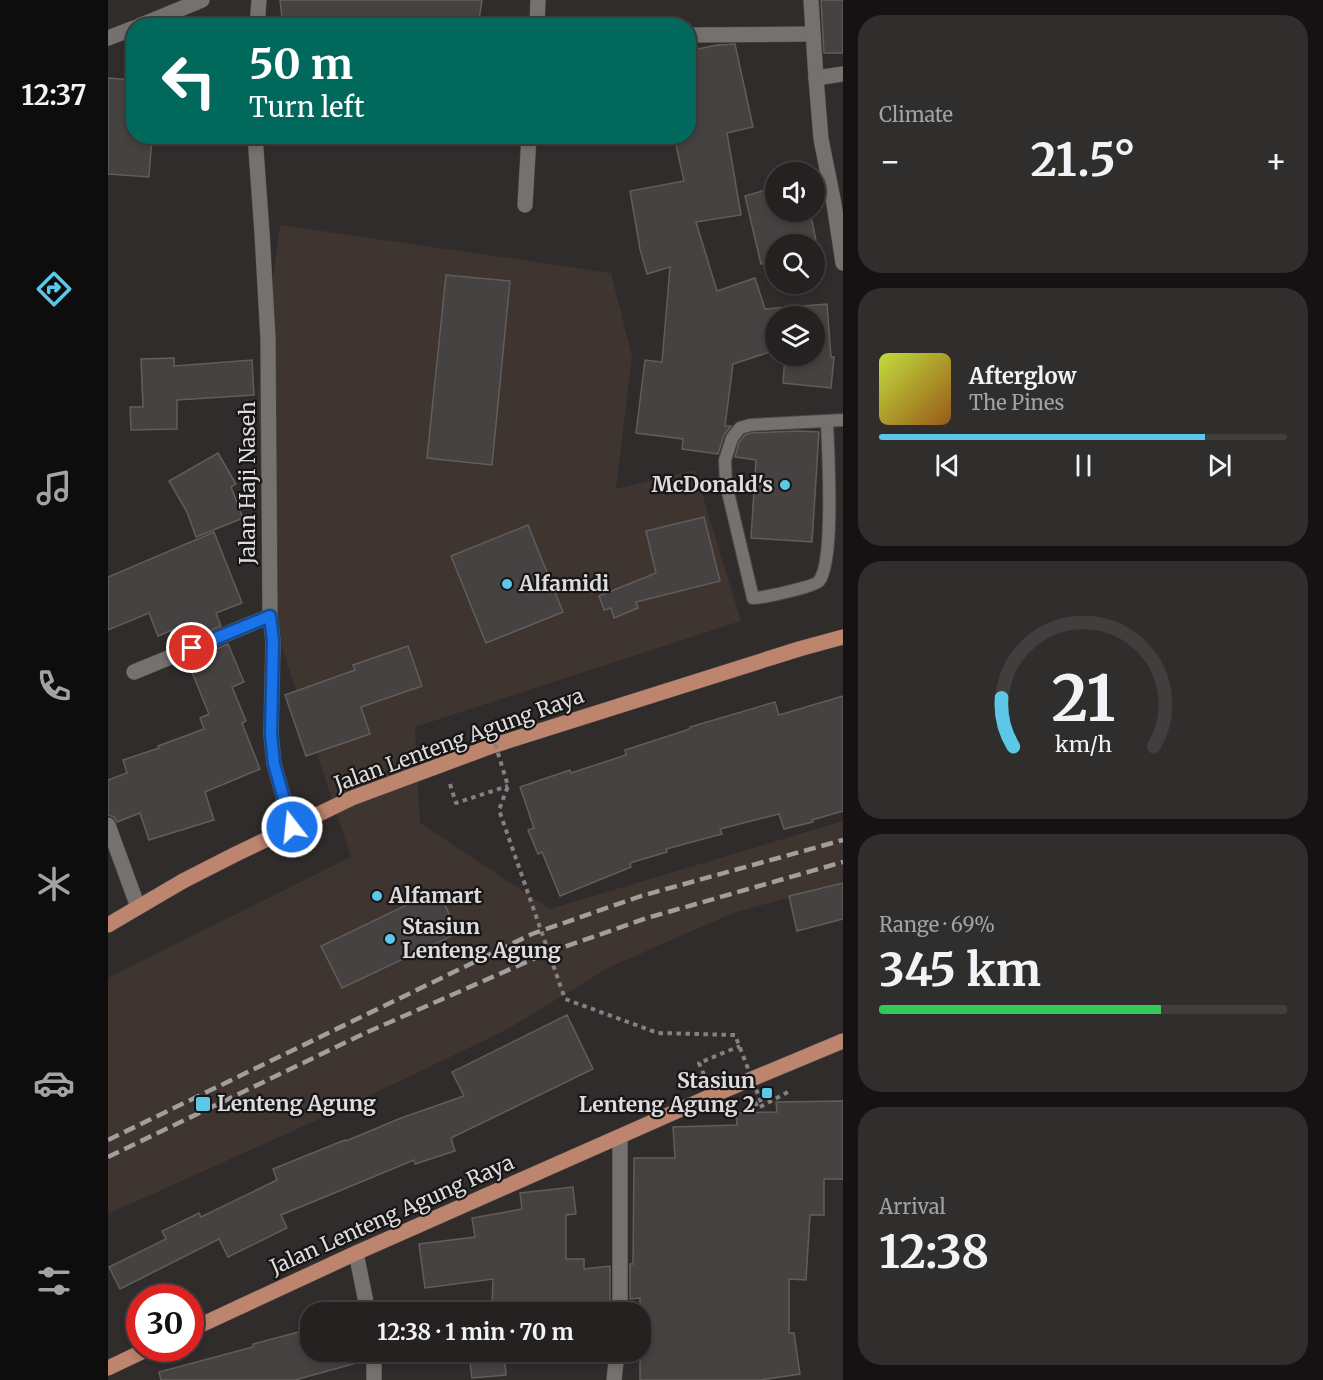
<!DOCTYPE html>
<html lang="en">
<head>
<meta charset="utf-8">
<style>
  body { margin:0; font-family:Merriweather,serif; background:#302e2d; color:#f1f3f6; height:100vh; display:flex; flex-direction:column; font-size:22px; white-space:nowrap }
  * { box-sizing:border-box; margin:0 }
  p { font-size:20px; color:#a3a3a5 }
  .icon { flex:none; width:33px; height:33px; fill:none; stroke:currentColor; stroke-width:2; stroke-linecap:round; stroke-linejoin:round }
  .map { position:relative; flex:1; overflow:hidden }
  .panel { display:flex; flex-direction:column; gap:15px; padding:15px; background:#141212; width:480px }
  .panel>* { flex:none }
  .banner { position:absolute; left:18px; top:18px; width:570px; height:126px; border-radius:24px; box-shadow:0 3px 9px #0003,0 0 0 2px #413e3e; background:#00695c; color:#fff; overflow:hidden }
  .tools { position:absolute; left:657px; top:162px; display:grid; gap:12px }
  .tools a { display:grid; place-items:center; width:60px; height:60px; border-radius:50%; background:#242120; box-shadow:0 3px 9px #0003,0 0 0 2px #413e3e; font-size:30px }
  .speed { position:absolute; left:18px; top:1284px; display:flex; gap:12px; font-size:30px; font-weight:700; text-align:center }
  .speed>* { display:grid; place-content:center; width:78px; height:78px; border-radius:50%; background:#242120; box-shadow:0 3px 9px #0003,0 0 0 2px #413e3e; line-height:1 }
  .speed .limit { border:9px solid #d22; background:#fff; color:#111 }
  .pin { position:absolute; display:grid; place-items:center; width:51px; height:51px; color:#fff; margin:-26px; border:3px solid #fff; border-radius:50%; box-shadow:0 2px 6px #0007 }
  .me { position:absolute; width:66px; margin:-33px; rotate:344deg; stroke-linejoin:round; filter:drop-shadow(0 0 4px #0008) }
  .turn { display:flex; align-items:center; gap:21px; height:126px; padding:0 24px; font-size:27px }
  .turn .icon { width:78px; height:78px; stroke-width:2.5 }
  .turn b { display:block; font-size:42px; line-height:51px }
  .big { font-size:45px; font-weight:700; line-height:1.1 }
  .panel .card { flex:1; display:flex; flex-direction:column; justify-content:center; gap:9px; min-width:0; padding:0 21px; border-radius:24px; background:#302e2d }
  .panel .dial { align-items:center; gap:0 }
  .dial svg { height:156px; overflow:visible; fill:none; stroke:#413e3e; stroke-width:7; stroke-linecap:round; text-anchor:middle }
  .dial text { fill:#f1f3f6; stroke:none }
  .song { display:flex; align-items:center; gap:18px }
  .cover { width:72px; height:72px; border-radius:9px; background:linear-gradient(135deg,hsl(70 70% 55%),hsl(30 70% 35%)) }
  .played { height:6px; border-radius:3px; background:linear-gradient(90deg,#5dc7e8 80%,#413e3e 80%) }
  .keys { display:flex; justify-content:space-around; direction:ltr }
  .heat { display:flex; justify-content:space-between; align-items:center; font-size:33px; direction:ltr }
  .charge { height:9px; border-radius:4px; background:linear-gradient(90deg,#34c759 69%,#413e3e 0) }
  .trip { position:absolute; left:192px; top:1302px; width:351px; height:60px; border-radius:24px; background:#242120; box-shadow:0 3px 9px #0003,0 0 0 2px #413e3e; font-weight:700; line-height:60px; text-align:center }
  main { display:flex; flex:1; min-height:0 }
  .dock { display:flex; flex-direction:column; width:108px; justify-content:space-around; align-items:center; background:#0e0d0d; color:#a3a3a5 }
  .dock .icon { width:42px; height:42px }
  .dock .on { color:#5dc7e8 }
  .dock b { font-size:27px; color:#f1f3f6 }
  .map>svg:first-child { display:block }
  .built { fill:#3e3430 }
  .building { fill:#464241; stroke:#605d5b; stroke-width:1.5 }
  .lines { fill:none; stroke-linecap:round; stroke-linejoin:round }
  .lane-casing { stroke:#4b4848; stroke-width:14 }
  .street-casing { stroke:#4b4848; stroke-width:16 }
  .secondary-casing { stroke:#4b4848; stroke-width:16 }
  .primary-casing { stroke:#4b4848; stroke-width:16 }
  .path { stroke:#848181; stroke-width:4; stroke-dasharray:4.5 4.5; stroke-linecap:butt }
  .lane { stroke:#74716f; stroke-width:12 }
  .street { stroke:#74716f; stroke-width:15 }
  .secondary { stroke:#74716f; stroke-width:15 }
  .primary { stroke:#bd846e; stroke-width:15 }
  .rail { stroke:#a19e9e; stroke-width:4.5; stroke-dasharray:12 6; stroke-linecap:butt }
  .path-bridge { stroke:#848181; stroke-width:4; stroke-dasharray:4.5 4.5; stroke-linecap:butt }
  .route-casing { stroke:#114b97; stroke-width:15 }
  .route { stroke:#1a73e8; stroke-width:10 }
  .poi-dot { fill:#5dc7e8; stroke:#171515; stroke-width:2 }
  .labels { text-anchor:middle; stroke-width:4.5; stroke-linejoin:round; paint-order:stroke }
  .street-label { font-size:21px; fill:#dddbdb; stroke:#171515 }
  .poi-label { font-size:21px; font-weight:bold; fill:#dddbdb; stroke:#171515; text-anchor:start }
</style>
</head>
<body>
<main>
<nav class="dock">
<b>12:37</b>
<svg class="icon on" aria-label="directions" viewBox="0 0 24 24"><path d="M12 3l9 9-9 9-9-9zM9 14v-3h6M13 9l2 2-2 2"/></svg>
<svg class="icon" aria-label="music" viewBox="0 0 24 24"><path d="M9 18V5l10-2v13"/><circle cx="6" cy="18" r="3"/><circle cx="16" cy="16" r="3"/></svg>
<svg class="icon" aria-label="phone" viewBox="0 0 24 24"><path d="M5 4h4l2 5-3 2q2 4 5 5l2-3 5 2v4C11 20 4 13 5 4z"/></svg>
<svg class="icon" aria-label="climate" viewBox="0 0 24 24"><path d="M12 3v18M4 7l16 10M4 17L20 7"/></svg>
<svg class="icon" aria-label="car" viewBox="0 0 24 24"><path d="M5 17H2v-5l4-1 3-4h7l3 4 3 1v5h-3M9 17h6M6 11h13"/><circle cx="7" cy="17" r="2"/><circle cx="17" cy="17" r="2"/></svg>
<svg class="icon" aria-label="filters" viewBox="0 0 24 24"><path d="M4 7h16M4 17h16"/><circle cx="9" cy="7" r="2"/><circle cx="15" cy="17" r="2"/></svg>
</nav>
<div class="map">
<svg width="735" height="1380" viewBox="0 0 735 1380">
  <rect width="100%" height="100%" fill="#302c2b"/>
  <polygon class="built" points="172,225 503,273 524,356 508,489 587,470 633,621 307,727 312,823 442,909 735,821 735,883 625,913 502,967 398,1030 234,1109 0,1214 0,978 243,857 157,596 150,393"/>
  <g class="building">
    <polygon points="172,0 374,0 370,26 175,26"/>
    <polygon points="713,0 735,0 735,53 716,53"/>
    <polygon points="627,44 645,127 619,133 633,215 588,222 609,291 647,278 657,309 719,304 723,357 726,357 723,388 675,383 677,356 706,356 706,316 668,316 668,350 625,364 617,426 623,426 616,435 610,454 574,449 575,439 528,433 537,360 554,362 562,267 539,274 532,249 522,191 576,181 566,136 580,136 580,51 609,45"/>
    <polygon points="0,78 26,80 26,136 44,136 41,177 0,174"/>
    <polygon points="668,187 668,212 702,212 710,250 706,251 706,244 668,244 668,260 653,264 637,196"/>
    <polygon points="338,275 402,281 384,465 319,458"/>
    <polygon points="66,358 66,366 144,360 146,395 69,400 69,429 23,430 22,407 35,407 33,359"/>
    <polygon points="690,431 711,432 704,542 643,538 648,460 627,457 631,442 637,435 643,433"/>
    <polygon points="110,453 128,484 123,487 135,518 88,537 79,512 61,481"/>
    <polygon points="596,517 612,581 528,602 530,608 506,618 503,608 496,610 491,596 548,573 538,531"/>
    <polygon points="420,525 455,612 378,643 343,556"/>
    <polygon points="106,532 134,603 108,613 113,626 69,644 64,630 50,636 41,613 0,630 0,577"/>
    <polygon points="120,644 136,682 124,687 138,721 134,723 152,769 97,792 106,820 41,840 32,813 9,822 6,817 0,815 0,780 19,773 15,760 51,748 50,746 96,729 92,718 101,714 83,670 80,671 77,662"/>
    <polygon points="300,646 314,686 253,707 262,734 198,756 177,695 247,670 245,665"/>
    <polygon points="735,696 735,811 704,820 705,822 676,829 671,814 612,829 614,834 558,849 559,852 522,863 523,867 452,896 434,852 430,854 420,830 426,828 412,787 462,770 463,773 518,755 517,750 582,729 582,727 667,702 671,715"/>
    <polygon points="735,883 735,919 689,931 681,896"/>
    <polygon points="330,890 350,933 234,988 213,946"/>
    <polygon points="459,1015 485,1069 343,1138 347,1151 307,1164 306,1160 173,1215 179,1228 120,1257 111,1239 12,1289 1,1267 58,1239 54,1231 91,1213 93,1217 169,1180 165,1169 237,1140 238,1141 293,1118 356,1096 344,1072"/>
    <polygon points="735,1101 735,1179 716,1179 716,1215 702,1215 698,1280 681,1279 681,1333 686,1333 692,1374 652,1380 532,1380 532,1298 522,1299 522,1264 525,1264 526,1158 567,1158 565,1127 629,1125 628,1113 669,1112 668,1102"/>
    <polygon points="465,1187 468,1214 458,1215 458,1259 476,1259 476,1269 502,1266 502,1301 474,1305 384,1304 385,1279 317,1288 311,1244 367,1237 364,1218 414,1209 412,1193"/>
    <polygon points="202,1329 202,1352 256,1352 256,1361 187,1380 53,1380 51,1372 145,1347 145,1344"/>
    <polygon points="396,1352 398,1375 364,1378 361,1355"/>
  </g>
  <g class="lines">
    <defs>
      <path id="lane" d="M719 421C720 451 727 561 711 581 706 587 654 598 645 598L618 484 617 460 624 438 632 428 642 425 735 420"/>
      <g id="street">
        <polyline points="31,26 94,0"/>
        <polyline points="149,26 151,0"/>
        <polyline points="429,26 430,0"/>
        <polyline points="580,35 705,34"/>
        <polyline points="0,38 26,28"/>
        <polyline points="708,78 735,74"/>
        <polyline points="147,136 154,233 160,339 162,616 165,641 163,734 166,764 184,827"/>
        <polyline points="417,205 421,136"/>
        <polyline points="26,672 162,616"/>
        <polyline points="0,825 30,907"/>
        <polyline points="248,1253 260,1312"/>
        <polyline points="266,1352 266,1380"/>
      </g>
      <g id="secondary">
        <polyline points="703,0 708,78 713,139 726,204 735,263"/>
        <polyline points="512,1312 512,1137"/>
        <polyline points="506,1380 509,1352"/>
      </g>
      <g id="primary">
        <polyline points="0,925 75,881 126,855 244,798 384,746 691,649 735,637"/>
        <polyline points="82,1330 248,1253 603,1096 735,1041"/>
        <polyline points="0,1368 42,1348"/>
      </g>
    </defs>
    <use href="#lane" class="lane-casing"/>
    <use href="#street" class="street-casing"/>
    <use href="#secondary" class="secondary-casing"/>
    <use href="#primary" class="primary-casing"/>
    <g class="path">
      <polyline points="342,784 348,803 400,786"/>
      <polyline points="596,1075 591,1063 632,1046"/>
      <polyline points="647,1102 650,1108 680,1092 679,1089"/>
    </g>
    <use href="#lane" class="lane"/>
    <use href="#street" class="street"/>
    <use href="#secondary" class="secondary"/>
    <use href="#primary" class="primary"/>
    <g class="rail">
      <polyline points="0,1140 424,934 533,896 735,840"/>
      <polyline points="0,1157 255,1034 439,953 539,918 735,862"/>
    </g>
    <polyline class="path-bridge" points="382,727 400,786 391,810 457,999 550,1033 627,1035 653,1102"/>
  </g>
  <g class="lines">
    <defs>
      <polyline id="route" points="84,648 162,616 165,641 163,734 166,764 184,827"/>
    </defs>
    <use href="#route" class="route-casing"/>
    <use href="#route" class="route"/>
  </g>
  <g class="poi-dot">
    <circle cx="677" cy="485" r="6"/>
    <circle cx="399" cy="584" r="6"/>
    <circle cx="269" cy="896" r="6"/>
    <circle cx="282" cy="939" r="6"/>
    <rect x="653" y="1087" width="12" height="12" rx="3"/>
    <rect x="87" y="1096" width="16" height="16" rx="3"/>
  </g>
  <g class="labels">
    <g class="street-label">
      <text transform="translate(140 483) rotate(-90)" y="7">Jalan Haji Naseh</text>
      <text transform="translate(351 740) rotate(-20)" y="7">Jalan Lenteng Agung Raya</text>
      <text transform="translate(284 1215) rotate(-24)" y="7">Jalan Lenteng Agung Raya</text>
    </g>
    <g class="poi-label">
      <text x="665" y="492" text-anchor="end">McDonald's</text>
      <text x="411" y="591">Alfamidi</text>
      <text x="281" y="903">Alfamart</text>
      <text x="294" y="934">Stasiun<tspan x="294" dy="24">Lenteng Agung</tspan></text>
      <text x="647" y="1088" text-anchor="end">Stasiun<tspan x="647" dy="24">Lenteng Agung 2</tspan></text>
      <text x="109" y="1111">Lenteng Agung</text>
    </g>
  </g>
</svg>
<div class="tools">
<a><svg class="icon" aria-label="sound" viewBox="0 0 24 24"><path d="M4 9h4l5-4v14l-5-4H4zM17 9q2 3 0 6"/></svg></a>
<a><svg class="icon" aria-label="search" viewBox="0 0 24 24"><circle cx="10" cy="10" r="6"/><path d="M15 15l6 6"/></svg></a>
<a><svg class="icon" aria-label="layers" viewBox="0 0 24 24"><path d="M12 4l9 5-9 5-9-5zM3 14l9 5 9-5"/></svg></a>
</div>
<div class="speed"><div class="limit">30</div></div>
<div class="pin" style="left:84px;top:648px;background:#d93025"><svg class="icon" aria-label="arrive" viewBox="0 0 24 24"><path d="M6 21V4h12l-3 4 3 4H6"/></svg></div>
<svg class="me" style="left:184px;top:827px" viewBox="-20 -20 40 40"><circle r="17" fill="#1a73e8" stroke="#fff" stroke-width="3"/><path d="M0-11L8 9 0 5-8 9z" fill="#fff"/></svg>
<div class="trip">12:38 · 1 min · 70 m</div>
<div class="banner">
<div class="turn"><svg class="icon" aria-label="left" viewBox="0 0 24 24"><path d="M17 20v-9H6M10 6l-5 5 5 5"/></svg><div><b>50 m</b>Turn left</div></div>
</div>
</div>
<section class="panel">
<div class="card"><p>Climate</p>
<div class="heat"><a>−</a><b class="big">21.5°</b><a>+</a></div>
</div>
<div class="card">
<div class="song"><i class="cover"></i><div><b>Afterglow</b><p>The Pines</p></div></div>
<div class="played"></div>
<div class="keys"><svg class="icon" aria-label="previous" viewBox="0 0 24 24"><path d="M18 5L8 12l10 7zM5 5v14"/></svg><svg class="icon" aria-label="pause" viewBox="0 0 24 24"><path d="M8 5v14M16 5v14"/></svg><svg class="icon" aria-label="next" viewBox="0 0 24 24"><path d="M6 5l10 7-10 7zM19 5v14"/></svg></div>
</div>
<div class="card dial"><svg viewBox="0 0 100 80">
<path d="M14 69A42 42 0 1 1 86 69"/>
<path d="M14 69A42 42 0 0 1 8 44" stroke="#5dc7e8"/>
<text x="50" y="56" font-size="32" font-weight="700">21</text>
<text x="50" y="72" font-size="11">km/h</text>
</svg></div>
<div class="card"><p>Range · 69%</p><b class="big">345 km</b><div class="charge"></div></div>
<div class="card"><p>Arrival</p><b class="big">12:38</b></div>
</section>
</main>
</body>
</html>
